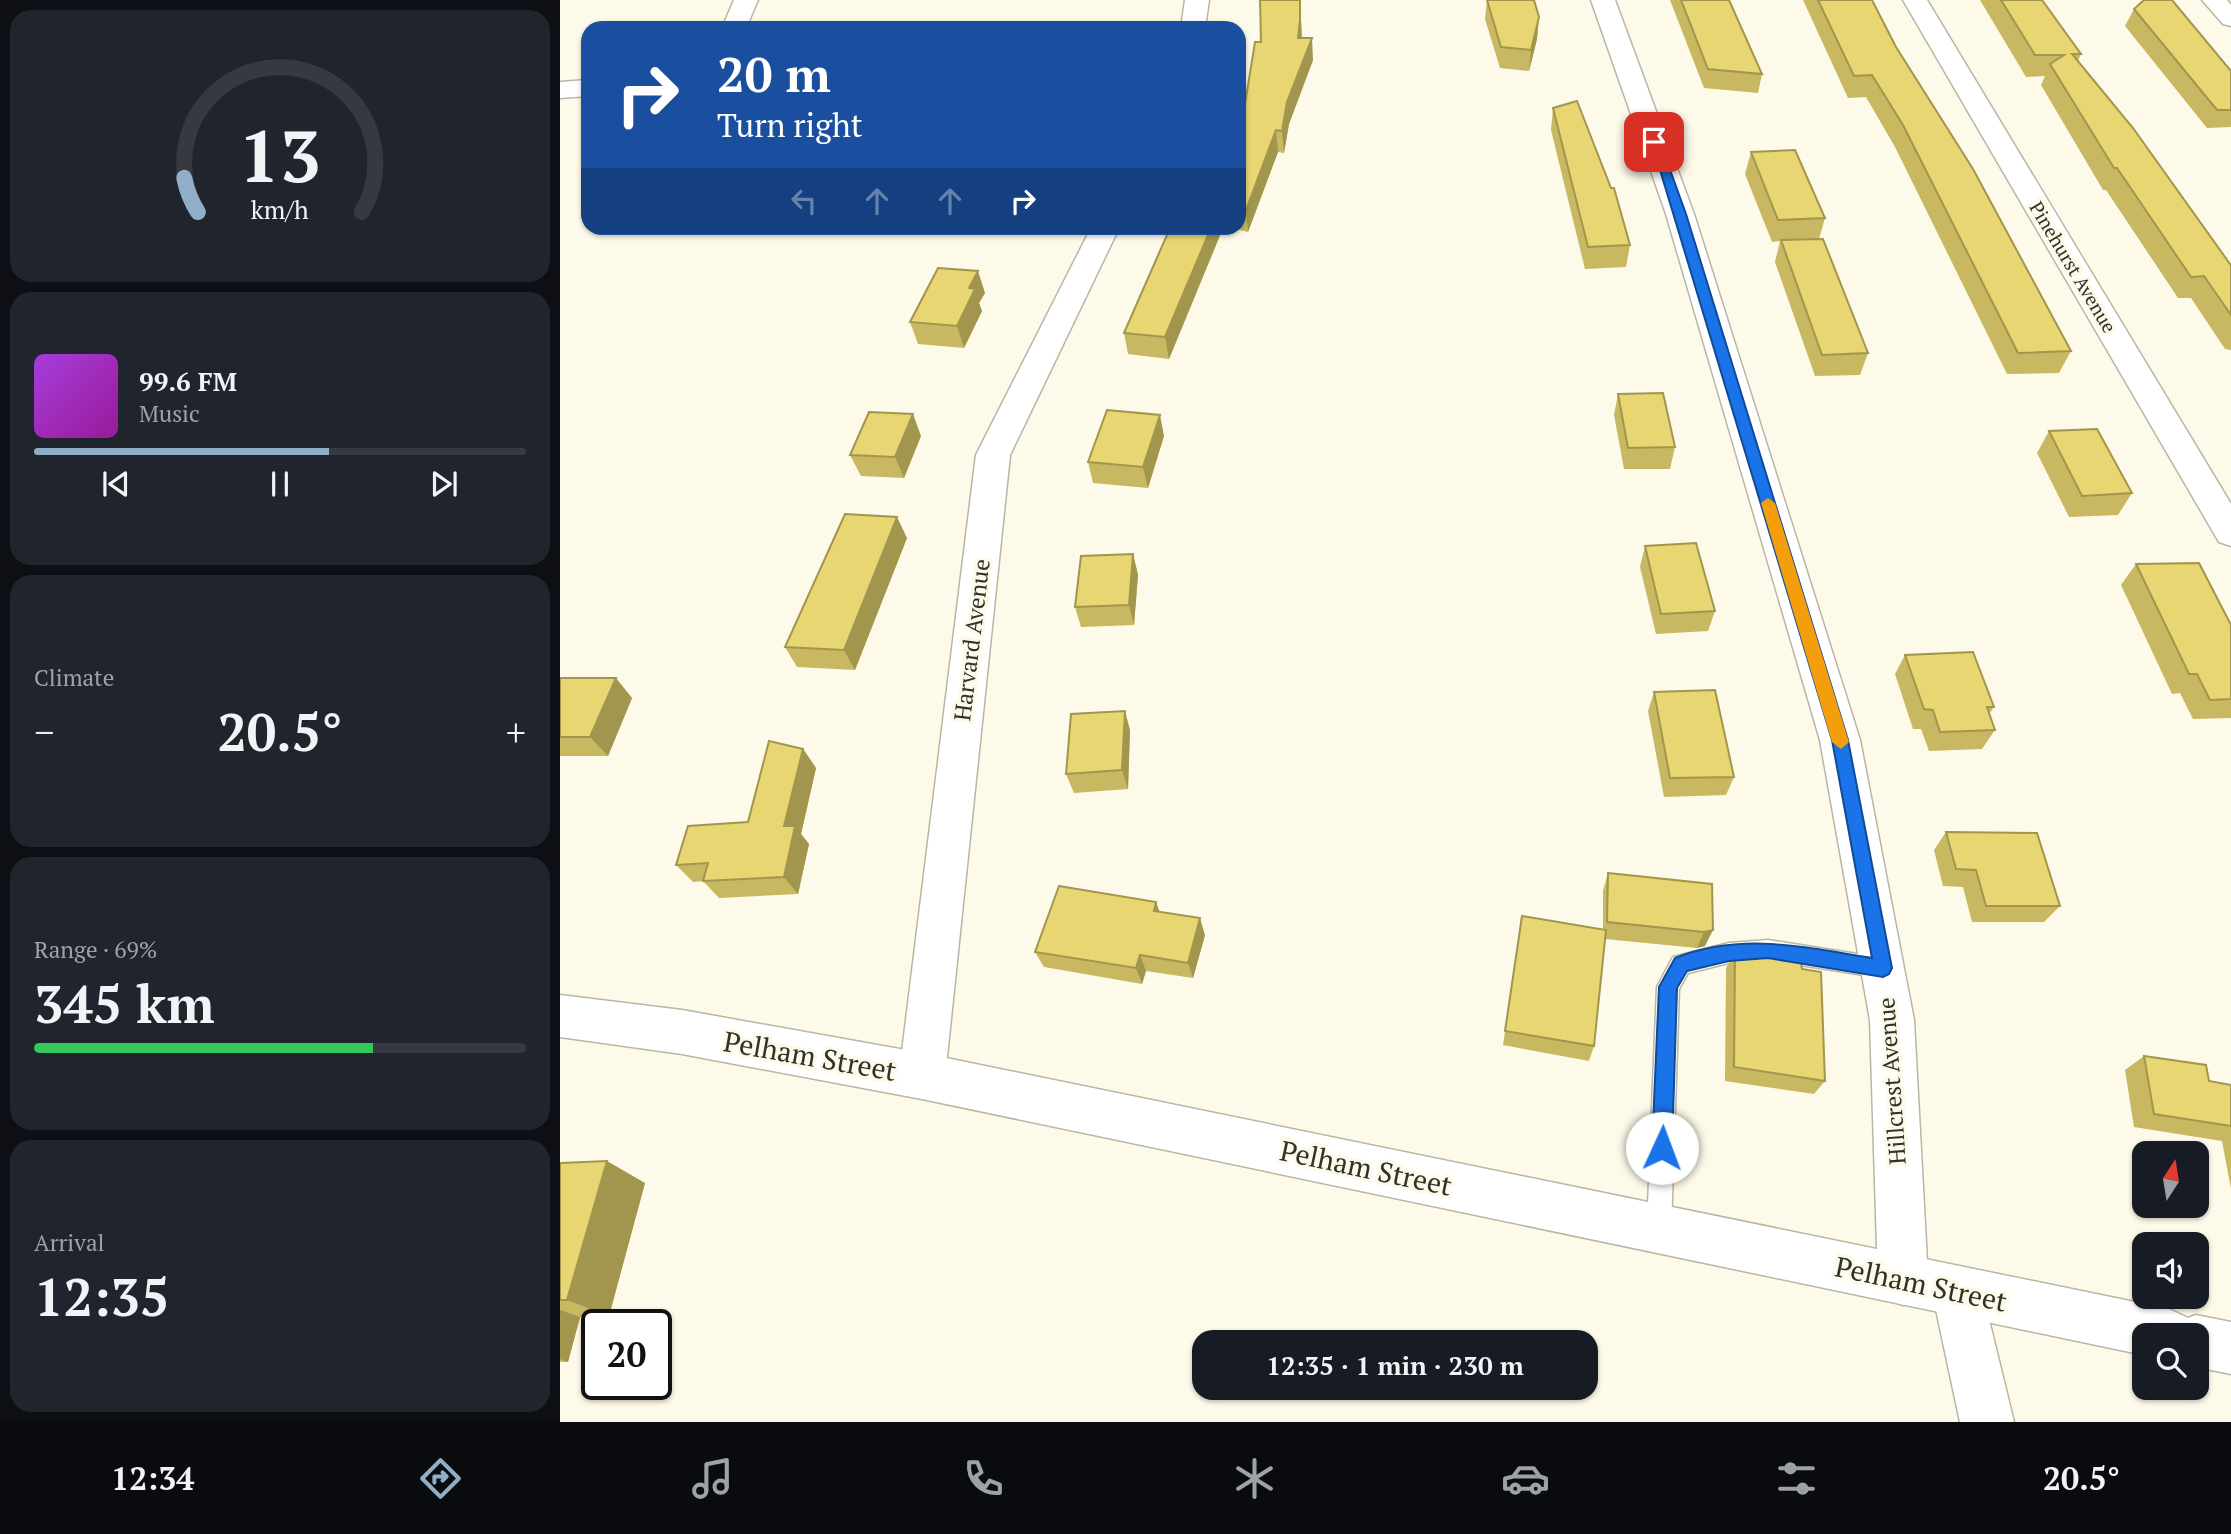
<!DOCTYPE html>
<html lang="en">
<head>
<meta charset="utf-8">
<style>
  body { margin:0; font-family:"PT Serif",serif; background:#20242c; color:#f1f3f6; height:100vh; display:flex; flex-direction:column; font-size:26px; white-space:nowrap }
  * { box-sizing:border-box; margin:0 }
  p { font-size:23px; color:#9ea1a6 }
  .icon { flex:none; width:38px; height:38px; fill:none; stroke:currentColor; stroke-width:2; stroke-linecap:round; stroke-linejoin:round }
  .map { position:relative; flex:1; overflow:hidden }
  .side { display:flex; flex-direction:column; gap:10px; padding:10px; background:#0d0f14; width:560px }
  .side>* { flex:none }
  .guide { position:absolute; left:21px; top:21px; width:665px; height:214px; border-radius:21px; box-shadow:0 2px 5px #0004; background:#1a4fa0; color:#fff; overflow:hidden }
  .needle { width:46px; rotate:12deg }
  .fabs { position:absolute; left:1572px; top:1141px; display:grid; gap:14px }
  .fabs a { display:grid; place-items:center; width:77px; height:77px; border-radius:14px; background:#171b24; box-shadow:0 2px 5px #0004; font-size:35px }
  .speed { position:absolute; left:21px; top:1309px; display:flex; gap:14px; font-size:35px; font-weight:700; text-align:center }
  .speed>* { display:grid; place-content:center; width:91px; height:91px; border-radius:50%; background:#171b24; box-shadow:0 2px 5px #0004; line-height:1 }
  .speed .limit { border:4px solid #111; border-radius:10px; background:#fff; color:#111 }
  .pin { position:absolute; display:grid; place-items:center; width:60px; height:60px; color:#fff; margin:-30px; border-radius:14px; box-shadow:0 4px 10px #0006 }
  .me { position:absolute; width:77px; margin:-38px; rotate:2deg; stroke-linejoin:round; filter:drop-shadow(0 0 5px #0008) }
  .turn { display:flex; align-items:center; gap:24px; height:147px; padding:0 21px; font-size:32px }
  .turn .icon { width:91px; height:91px; stroke-width:2.5 }
  .turn b { display:block; font-size:49px; line-height:60px }
  .lanes { display:flex; align-items:center; height:66px; padding:0 21px; background:#0003; justify-content:center; gap:35px; direction:ltr }
  .lanes .off { opacity:.35 }
  .big { font-size:52px; font-weight:800; line-height:1.1 }
  .side .card { flex:1; display:flex; flex-direction:column; justify-content:center; gap:10px; min-width:0; padding:0 24px; border-radius:21px; background:#20242c }
  .side .dial { align-items:center; gap:0 }
  .dial svg { height:182px; overflow:visible; fill:none; stroke:#363941; stroke-width:7; stroke-linecap:round; text-anchor:middle }
  .dial text { fill:#f1f3f6; stroke:none }
  .song { display:flex; align-items:center; gap:21px }
  .cover { width:84px; height:84px; border-radius:10px; background:linear-gradient(135deg,hsl(280 70% 55%),hsl(300 70% 35%)) }
  .played { height:7px; border-radius:4px; background:linear-gradient(90deg,#91aec8 60%,#363941 60%) }
  .keys { display:flex; justify-content:space-around; direction:ltr }
  .heat { display:flex; justify-content:space-between; align-items:center; font-size:38px; direction:ltr }
  .charge { height:10px; border-radius:5px; background:linear-gradient(90deg,#34c759 69%,#363941 0) }
  .trip { position:absolute; left:632px; top:1330px; width:406px; height:70px; border-radius:21px; background:#171b24; box-shadow:0 2px 5px #0004; font-weight:800; line-height:70px; text-align:center }
  .tabs { display:flex; height:112px; justify-content:space-around; align-items:center; background:#090b0e; color:#9ea1a6 }
  .tabs .icon { width:49px; height:49px }
  .tabs .selected { color:#91aec8 }
  .tabs b { font-size:32px; color:#f1f3f6 }
  main { display:flex; flex:1; min-height:0 }
  .map>svg:first-child { display:block }
  .lines { fill:none; stroke-linecap:round; stroke-linejoin:round }
  .lane-casing { stroke:#b9b6a5; stroke-width:3 }
  .street-casing { stroke:#b9b6a5; stroke-width:3 }
  .secondary-casing { stroke:#b9b6a5; stroke-width:3 }
  .lane { fill:#fff; fill-rule:evenodd }
  .street { fill:#fff; fill-rule:evenodd }
  .secondary { fill:#fff; fill-rule:evenodd }
  .wall { fill:#c7b861 }
  .shaded-wall { fill:#a2964f }
  .building { fill:#e7d671; stroke:#a2964f; stroke-width:2 }
  .route { fill:#1a73e8; stroke:#114b97; stroke-width:2 }
  .slow { fill:#f59e0b }
  .labels { text-anchor:middle; stroke-width:7; stroke-linejoin:round; paint-order:stroke }
  .far-street-label { font-size:19px; fill:#32312a; stroke:#fdfae9 }
  .street-label { font-size:23px; fill:#32312a; stroke:#fdfae9 }
  .near-street-label { font-size:28px; fill:#32312a; stroke:#fdfae9 }
</style>
</head>
<body>
<main>
<section class="side">
<div class="card dial"><svg viewBox="0 0 100 80">
<path d="M14 69A42 42 0 1 1 86 69"/>
<path d="M14 69A42 42 0 0 1 8 54" stroke="#91aec8"/>
<text x="50" y="56" font-size="32" font-weight="700">13</text>
<text x="50" y="72" font-size="11">km/h</text>
</svg></div>
<div class="card">
<div class="song"><i class="cover"></i><div><b>99.6 FM</b><p>Music</p></div></div>
<div class="played"></div>
<div class="keys"><svg class="icon" aria-label="previous" viewBox="0 0 24 24"><path d="M18 5L8 12l10 7zM5 5v14"/></svg><svg class="icon" aria-label="pause" viewBox="0 0 24 24"><path d="M8 5v14M16 5v14"/></svg><svg class="icon" aria-label="next" viewBox="0 0 24 24"><path d="M6 5l10 7-10 7zM19 5v14"/></svg></div>
</div>
<div class="card"><p>Climate</p>
<div class="heat"><a>−</a><b class="big">20.5°</b><a>+</a></div>
</div>
<div class="card"><p>Range · 69%</p><b class="big">345 km</b><div class="charge"></div></div>
<div class="card"><p>Arrival</p><b class="big">12:35</b></div>
</section>
<div class="map">
<svg width="1671" height="1422" viewBox="0 0 1671 1422">
  <rect width="100%" height="100%" fill="#fdfae9"/>
  <g class="lines">
    <defs>
      <polygon id="lane" points="1208,940 1323,958 1331,961 1334,968 1331,975 1323,978 1208,960 1169,963 1128,973 1119,989 1111,1229 1108,1238 1099,1241 1090,1238 1087,1229 1097,987 1113,957 1169,943"/>
      <g id="street">
        <polygon points="174,0 198,0 186,28 162,28"/>
        <polygon points="625,0 649,0 645,28 621,28"/>
        <polygon points="1031,0 1055,0 1134,214 1300,740 1354,1020 1368,1280 1361,1298 1343,1305 1325,1298 1318,1280 1310,1020 1260,740 1106,214"/>
        <polygon points="1343,0 1367,0 1671,504 1671,546 1659,542"/>
        <polygon points="1642,0 1667,0 1671,5 1671,26 1663,24"/>
        <polygon points="28,80 28,96 0,98 0,82"/>
        <polygon points="531,228 559,228 450,455 385,1076 378,1092 362,1099 346,1092 339,1076 416,455"/>
        <polygon points="1397,1266 1415,1273 1422,1291 1454,1422 1400,1422 1372,1291 1379,1273"/>
      </g>
      <polygon id="secondary" points="0,995 122,1010 362,1053 1609,1309 1628,1318 1636,1315 1671,1322 1671,1374 1636,1367 1636,1335 1584,1335 1584,1355 362,1099 122,1054 0,1037"/>
    </defs>
    <use href="#lane" class="lane-casing"/>
    <use href="#street" class="street-casing"/>
    <use href="#secondary" class="secondary-casing"/>
    <use href="#lane" class="lane"/>
    <use href="#street" class="street"/>
    <use href="#secondary" class="secondary"/>
  </g>
  <g class="wall">
    <polygon points="740,0 742,38 753,60 729,124 724,153 718,152 688,232 671,228 679,228 679,110 684,110 701,42"/>
    <polygon points="927,0 974,0 979,17 977,39 969,71 940,68 925,19"/>
    <polygon points="1110,0 1169,0 1202,74 1198,93 1144,88"/>
    <polygon points="1243,0 1312,0 1336,47 1511,351 1499,373 1447,374 1335,147 1306,97 1288,98"/>
    <polygon points="1420,0 1482,0 1521,54 1518,61 1670,264 1671,264 1671,350 1665,349 1631,298 1618,298 1546,190 1543,190 1481,85 1485,76 1466,77"/>
    <polygon points="1574,9 1671,71 1671,127 1647,128 1565,26"/>
    <polygon points="993,108 1070,245 1066,267 1025,269 991,130"/>
    <polygon points="1191,152 1265,218 1259,239 1308,353 1300,375 1255,376 1215,262 1220,241 1212,242 1185,174"/>
    <polygon points="610,228 663,228 609,359 568,354 564,333"/>
    <polygon points="425,293 419,303 422,311 404,348 358,344 350,322"/>
    <polygon points="1058,394 1115,447 1110,469 1064,469 1054,415"/>
    <polygon points="1489,431 1572,493 1558,515 1509,517 1477,453"/>
    <polygon points="361,436 344,478 301,476 290,455"/>
    <polygon points="604,436 588,488 533,483 528,462"/>
    <polygon points="347,538 295,670 237,667 225,647"/>
    <polygon points="1085,546 1155,611 1148,631 1096,634 1080,567"/>
    <polygon points="573,554 578,575 574,625 521,627 515,607"/>
    <polygon points="1576,564 1671,625 1671,718 1633,719 1620,693 1612,694 1561,585"/>
    <polygon points="1345,655 1434,707 1429,714 1435,730 1422,749 1369,751 1361,729 1353,729 1335,674"/>
    <polygon points="0,678 72,698 48,756 0,756"/>
    <polygon points="1094,692 1174,777 1166,795 1104,797 1088,711"/>
    <polygon points="570,730 568,789 514,793 506,774"/>
    <polygon points="243,749 256,768 241,834 249,844 238,894 159,898 143,881 133,882 116,865 188,822"/>
    <polygon points="1386,832 1500,906 1484,922 1412,922 1403,887 1383,886 1374,850"/>
    <polygon points="1048,873 1152,884 1145,946 1137,948 1045,939 1034,1046 1029,1061 943,1045 962,916 1043,930 1043,891"/>
    <polygon points="596,902 599,912 645,935 633,978 586,971 582,984 484,967 475,952"/>
    <polygon points="1175,952 1242,969 1265,1081 1254,1094 1165,1081 1166,968"/>
    <polygon points="1584,1056 1649,1081 1671,1085 1671,1189 1662,1141 1574,1127 1565,1070"/>
    <polygon points="0,1163 85,1183 49,1316 20,1317 8,1362 0,1362"/>
  </g>
  <g class="shaded-wall">
    <polygon points="740,0 742,42 738,38"/>
    <polygon points="979,17 977,39 969,71 971,50"/>
    <polygon points="752,38 753,60 729,124 724,153 722,131 727,102"/>
    <polygon points="716,130 718,152 688,232 686,210"/>
    <polygon points="651,228 663,228 609,359 605,337"/>
    <polygon points="418,271 425,293 419,303 422,311 404,348 397,326 409,288"/>
    <polygon points="353,414 361,436 344,478 335,457"/>
    <polygon points="600,415 604,436 588,488 583,467"/>
    <polygon points="337,517 347,538 295,670 284,650"/>
    <polygon points="573,554 578,575 574,625 569,605"/>
    <polygon points="56,678 72,698 48,756 30,737"/>
    <polygon points="565,711 570,730 568,789 562,770"/>
    <polygon points="243,749 256,768 241,834 249,844 238,894 224,877 224,826"/>
    <polygon points="596,902 602,919 594,911"/>
    <polygon points="640,918 645,935 633,978 628,963"/>
    <polygon points="1153,930 1145,946 1137,948 1144,932"/>
    <polygon points="580,955 586,971 582,984 576,968"/>
    <polygon points="47,1161 85,1183 49,1316 7,1300"/>
    <polygon points="0,1310 20,1317 8,1362 0,1359"/>
  </g>
  <g class="building">
    <polygon points="700,0 740,0 740,20 738,38 752,38 727,102 722,131 716,130 686,210 679,208 679,110 684,110 695,42 701,42"/>
    <polygon points="927,0 974,0 979,17 971,50 941,47"/>
    <polygon points="1121,0 1169,0 1202,74 1148,69"/>
    <polygon points="1258,0 1312,0 1336,47 1413,169 1511,351 1458,353 1343,125 1312,75 1294,76"/>
    <polygon points="1441,0 1482,0 1521,54 1512,54 1573,128 1670,264 1671,264 1671,315 1644,276 1631,277 1557,168 1554,168 1490,64 1504,55 1475,55"/>
    <polygon points="1584,0 1612,0 1671,71 1671,110 1657,110 1574,9"/>
    <polygon points="1017,101 1051,188 1054,188 1070,245 1028,247 993,108"/>
    <polygon points="1235,150 1265,218 1218,220 1191,152"/>
    <polygon points="610,228 651,228 605,337 564,333"/>
    <polygon points="1263,239 1308,353 1262,355 1221,240"/>
    <polygon points="378,268 418,271 409,288 415,289 397,326 350,322"/>
    <polygon points="1103,393 1115,447 1068,448 1058,394"/>
    <polygon points="547,410 600,415 583,467 528,462"/>
    <polygon points="309,412 353,414 335,457 290,455"/>
    <polygon points="1537,429 1572,493 1522,496 1489,431"/>
    <polygon points="285,514 337,517 284,650 225,647"/>
    <polygon points="1136,543 1155,611 1101,614 1085,546"/>
    <polygon points="573,554 569,605 515,607 521,556"/>
    <polygon points="1639,563 1671,625 1671,699 1650,700 1637,674 1629,674 1576,564"/>
    <polygon points="1413,652 1434,707 1427,707 1435,730 1380,732 1373,710 1364,709 1345,655"/>
    <polygon points="0,678 56,678 30,737 0,737"/>
    <polygon points="1155,690 1174,777 1110,778 1094,692"/>
    <polygon points="565,711 562,770 506,774 511,714"/>
    <polygon points="209,741 243,749 224,826 235,826 224,877 143,881 148,863 116,865 128,826 188,822"/>
    <polygon points="1386,832 1477,833 1500,906 1426,906 1416,870 1396,869"/>
    <polygon points="1048,873 1152,884 1153,930 1144,932 1047,922"/>
    <polygon points="499,886 596,902 594,911 640,918 628,963 580,955 576,968 475,952"/>
    <polygon points="962,916 1046,930 1034,1046 945,1031"/>
    <polygon points="1175,952 1241,962 1242,969 1261,972 1265,1081 1174,1067"/>
    <polygon points="1584,1056 1646,1065 1649,1081 1671,1085 1671,1126 1594,1114"/>
    <polygon points="47,1161 7,1300 0,1300 0,1163"/>
  </g>
  <path class="route" d="M1091 140 1100 142 1126 214 1288 740 1332 968 1329 974 1323 977 1208 958 1169 961 1127 971 1117 988 1112 1148 1109 1155 1102 1158 1095 1155 1092 1148 1099 987 1115 958C1182 932 1243 947 1312 958L1272 740Z"/>
  <polygon class="slow" points="1208,498 1215,503 1289,742 1281,749 1272,742 1201,503"/>
  <g class="labels">
    <g class="far-street-label">
      <text transform="translate(1513 267) rotate(59)" y="7">Pinehurst Avenue</text>
    </g>
    <g class="street-label">
      <text transform="translate(412 640) rotate(-83)" y="8">Harvard Avenue</text>
      <text transform="translate(1332 1081) rotate(-94)" y="8">Hillcrest Avenue</text>
    </g>
    <g class="near-street-label">
      <text transform="translate(250 1056) rotate(10)" y="10">Pelham Street</text>
      <text transform="translate(806 1168) rotate(12)" y="10">Pelham Street</text>
      <text transform="translate(1361 1284) rotate(12)" y="10">Pelham Street</text>
    </g>
  </g>
</svg>
<div class="fabs">
<a><svg class="needle" viewBox="-14 -14 28 28"><path d="M0-13l5 13h-10z" fill="#e53935"/><path d="M0 13l5-13h-10z" fill="#9ea1a6"/></svg></a>
<a><svg class="icon" aria-label="sound" viewBox="0 0 24 24"><path d="M4 9h4l5-4v14l-5-4H4zM17 9q2 3 0 6"/></svg></a>
<a><svg class="icon" aria-label="search" viewBox="0 0 24 24"><circle cx="10" cy="10" r="6"/><path d="M15 15l6 6"/></svg></a>
</div>
<div class="speed"><div class="limit">20</div></div>
<div class="pin" style="left:1094px;top:142px;background:#d93025"><svg class="icon" aria-label="arrive" viewBox="0 0 24 24"><path d="M6 21V4h12l-3 4 3 4H6"/></svg></div>
<svg class="me" style="left:1102px;top:1148px" viewBox="-20 -20 40 40"><circle r="19" fill="#fff"/><path d="M0-13L10 11 0 6-10 11z" fill="#1a73e8"/></svg>
<div class="trip">12:35 · 1 min · 230 m</div>
<div class="guide">
<div class="turn"><svg class="icon" aria-label="right" viewBox="0 0 24 24"><path d="M7 20v-9h11M14 6l5 5-5 5"/></svg><div><b>20 m</b>Turn right</div></div>
<div class="lanes"><svg class="icon off" aria-label="left" viewBox="0 0 24 24"><path d="M17 20v-9H6M10 6l-5 5 5 5"/></svg><svg class="icon off" aria-label="ahead" viewBox="0 0 24 24"><path d="M12 20V5M6 11l6-6 6 6"/></svg><svg class="icon off" aria-label="ahead" viewBox="0 0 24 24"><path d="M12 20V5M6 11l6-6 6 6"/></svg><svg class="icon" aria-label="right" viewBox="0 0 24 24"><path d="M7 20v-9h11M14 6l5 5-5 5"/></svg></div>
</div>
</div>
</main>
<nav class="tabs">
<b>12:34</b>
<svg class="icon selected" aria-label="directions" viewBox="0 0 24 24"><path d="M12 3l9 9-9 9-9-9zM9 14v-3h6M13 9l2 2-2 2"/></svg>
<svg class="icon" aria-label="music" viewBox="0 0 24 24"><path d="M9 18V5l10-2v13"/><circle cx="6" cy="18" r="3"/><circle cx="16" cy="16" r="3"/></svg>
<svg class="icon" aria-label="phone" viewBox="0 0 24 24"><path d="M5 4h4l2 5-3 2q2 4 5 5l2-3 5 2v4C11 20 4 13 5 4z"/></svg>
<svg class="icon" aria-label="climate" viewBox="0 0 24 24"><path d="M12 3v18M4 7l16 10M4 17L20 7"/></svg>
<svg class="icon" aria-label="car" viewBox="0 0 24 24"><path d="M5 17H2v-5l4-1 3-4h7l3 4 3 1v5h-3M9 17h6M6 11h13"/><circle cx="7" cy="17" r="2"/><circle cx="17" cy="17" r="2"/></svg>
<svg class="icon" aria-label="filters" viewBox="0 0 24 24"><path d="M4 7h16M4 17h16"/><circle cx="9" cy="7" r="2"/><circle cx="15" cy="17" r="2"/></svg>
<b>20.5°</b>
</nav>
</body>
</html>
